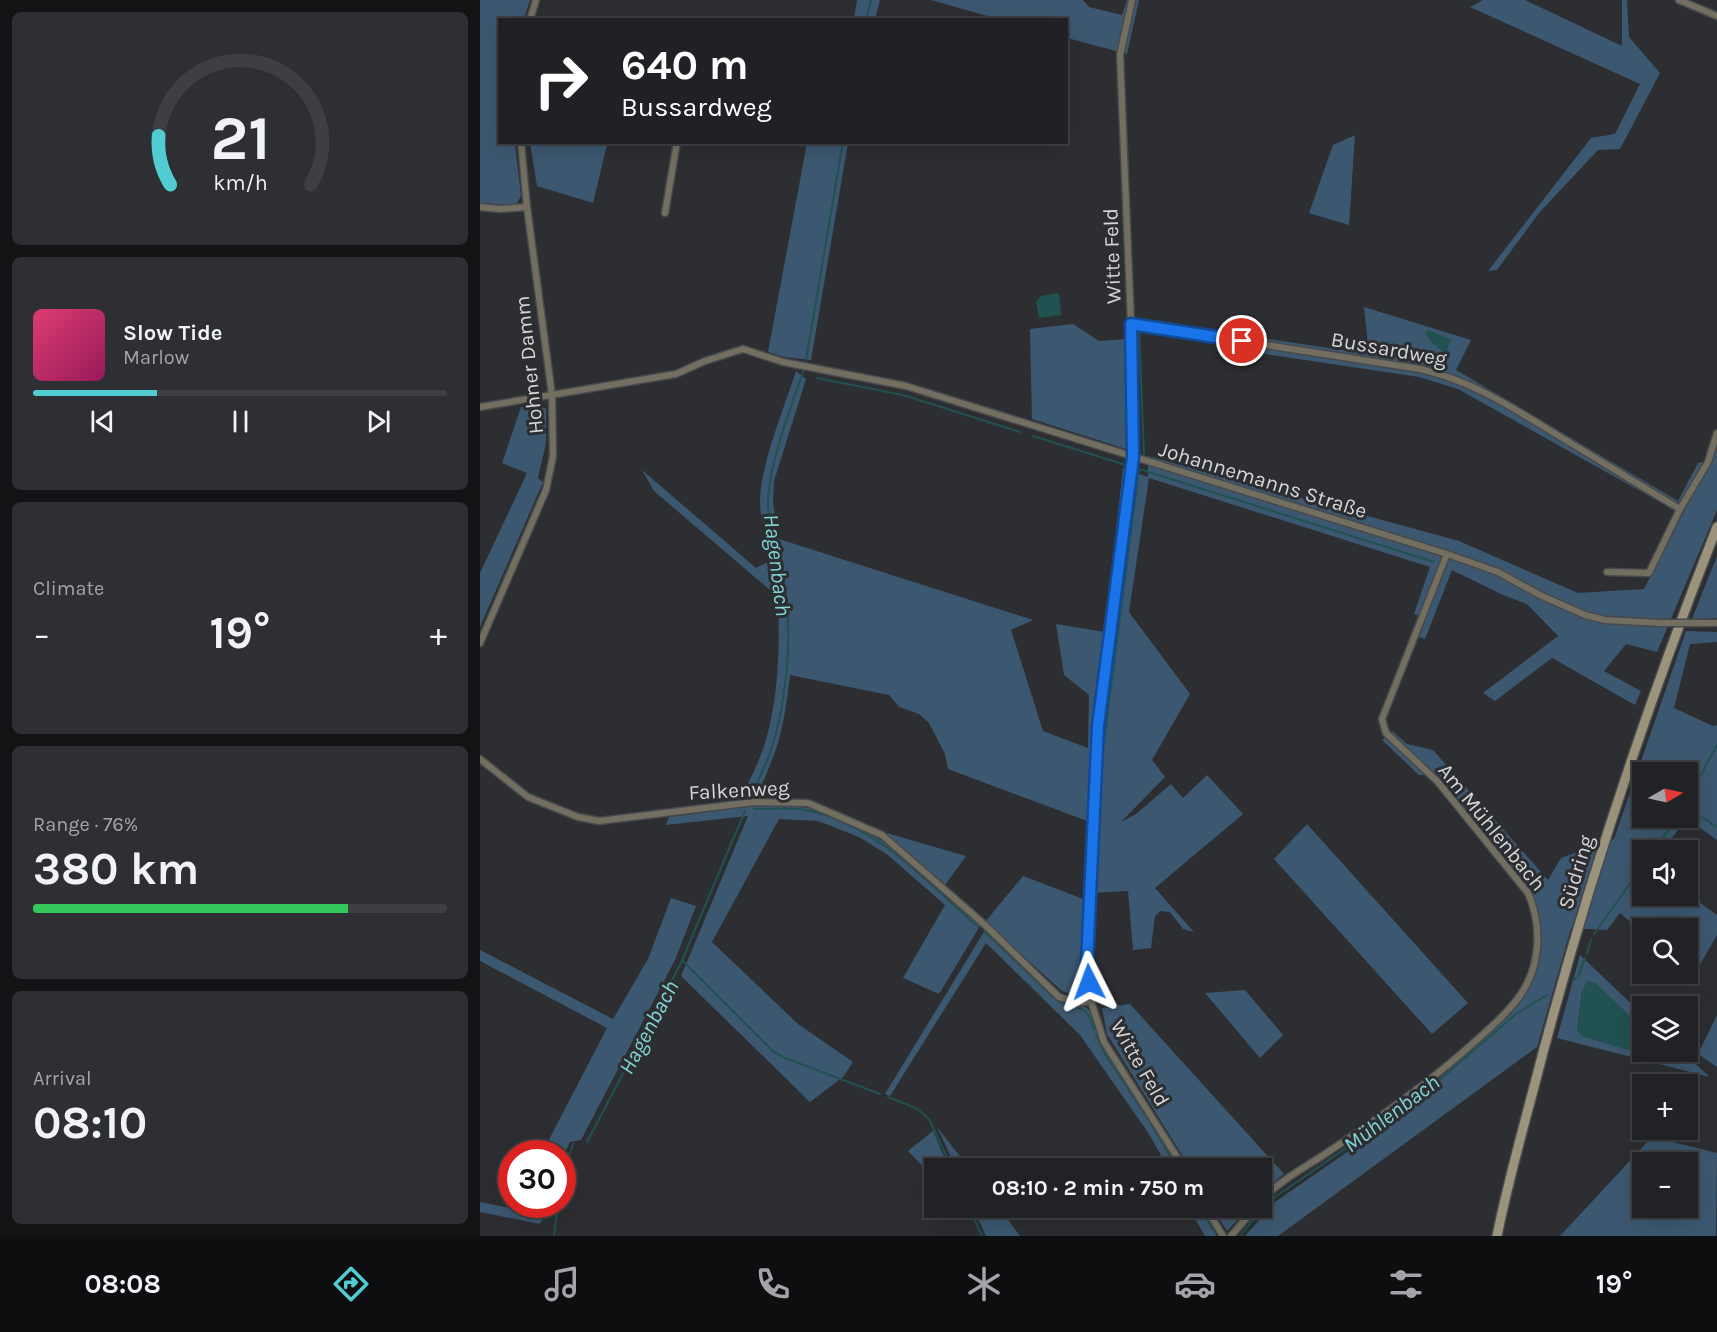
<!DOCTYPE html>
<html lang="en">
<head>
<meta charset="utf-8">
<style>
  body { margin:0; font-family:Karla,sans-serif; background:#2d2f32; color:#f1f3f6; height:100vh; display:flex; flex-direction:column; font-size:22px; white-space:nowrap }
  * { box-sizing:border-box; margin:0 }
  p { font-size:20px; color:#a2a4a7 }
  .icon { flex:none; width:33px; height:33px; fill:none; stroke:currentColor; stroke-width:2; stroke-linecap:round; stroke-linejoin:round }
  .map { position:relative; flex:1; overflow:hidden }
  .sheet { display:flex; flex-direction:column; gap:12px; padding:12px; background:#121314; width:480px }
  .sheet>* { flex:none }
  .top-card { position:absolute; left:18px; top:18px; width:570px; height:126px; border-radius:0px; box-shadow:0 6px 24px #0002,0 0 0 2px #3e3f42; background:#202124; color:#fff; overflow:hidden }
  .needle { width:39px; rotate:81deg }
  .controls { position:absolute; left:1152px; top:762px; display:grid; gap:12px }
  .controls a { display:grid; place-items:center; width:66px; height:66px; border-radius:0px; background:#212225; box-shadow:0 6px 24px #0002,0 0 0 2px #3e3f42; font-size:30px }
  .speed { position:absolute; left:18px; top:1140px; display:flex; gap:12px; font-size:30px; font-weight:700; text-align:center }
  .speed>* { display:grid; place-content:center; width:78px; height:78px; border-radius:50%; background:#212225; box-shadow:0 6px 24px #0002,0 0 0 2px #3e3f42; line-height:1 }
  .speed .limit { border:9px solid #d22; background:#fff; color:#111 }
  .pin { position:absolute; display:grid; place-items:center; width:51px; height:51px; color:#fff; margin:-26px; border:3px solid #fff; border-radius:50%; box-shadow:0 2px 6px #0007 }
  .me { position:absolute; width:66px; margin:-33px; rotate:357deg; stroke-linejoin:round; filter:drop-shadow(0 0 4px #0008) }
  .turn { display:flex; align-items:center; gap:21px; height:126px; padding:0 24px; font-size:27px }
  .turn .icon { width:78px; height:78px; stroke-width:2.5 }
  .turn b { display:block; font-size:42px; line-height:51px }
  .big { font-size:45px; font-weight:700; line-height:1.1 }
  .sheet .card { flex:1; display:flex; flex-direction:column; justify-content:center; gap:9px; min-width:0; padding:0 21px; border-radius:9px; background:#2d2f32 }
  .sheet .dial { align-items:center; gap:0 }
  .dial svg { height:156px; overflow:visible; fill:none; stroke:#3e3f42; stroke-width:7; stroke-linecap:round; text-anchor:middle }
  .dial text { fill:#f1f3f6; stroke:none }
  .song { display:flex; align-items:center; gap:18px }
  .cover { width:72px; height:72px; border-radius:9px; background:linear-gradient(135deg,hsl(340 70% 55%),hsl(330 70% 35%)) }
  .played { height:6px; border-radius:3px; background:linear-gradient(90deg,#51ccd2 30%,#3e3f42 30%) }
  .keys { display:flex; justify-content:space-around; direction:ltr }
  .heat { display:flex; justify-content:space-between; align-items:center; font-size:33px; direction:ltr }
  .charge { height:9px; border-radius:4px; background:linear-gradient(90deg,#34c759 76%,#3e3f42 0) }
  .trip { position:absolute; left:444px; top:1158px; width:348px; height:60px; border-radius:0px; background:#212225; box-shadow:0 6px 24px #0002,0 0 0 2px #3e3f42; font-weight:700; line-height:60px; text-align:center }
  .tabs { display:flex; height:96px; justify-content:space-around; align-items:center; background:#0d0e0f; color:#a2a4a7 }
  .tabs .icon { width:42px; height:42px }
  .tabs .selected { color:#51ccd2 }
  .tabs b { font-size:27px; color:#f1f3f6 }
  main { display:flex; flex:1; min-height:0 }
  .map>svg:first-child { display:block }
  .green { fill:#3c5870; fill-rule:evenodd }
  .water { fill:#215151 }
  .lines { fill:none; stroke-linecap:round; stroke-linejoin:round }
  .stream { stroke:#215151; stroke-width:2 }
  .minor-casing { stroke:#47494c; stroke-width:9 }
  .secondary-casing { stroke:#47494c; stroke-width:12 }
  .minor { stroke:#736f60; stroke-width:6 }
  .secondary { stroke:#9b937c; stroke-width:9 }
  .minor-bridge-casing { stroke:#47494c; stroke-width:9; stroke-linecap:butt }
  .minor-bridge { stroke:#736f60; stroke-width:6 }
  .route-casing { stroke:#114b97; stroke-width:15 }
  .route { stroke:#1a73e8; stroke-width:10 }
  .labels { text-anchor:middle; stroke-width:6; stroke-linejoin:round; paint-order:stroke }
  .street-label { font-size:21px; fill:#d5d6d8; stroke:#2c2e31 }
  .water-label { font-size:22px; font-style:italic; fill:#81d4d4; stroke:#2c2e31 }
</style>
</head>
<body>
<main>
<section class="sheet">
<div class="card dial"><svg viewBox="0 0 100 80">
<path d="M14 69A42 42 0 1 1 86 69"/>
<path d="M14 69A42 42 0 0 1 8 44" stroke="#51ccd2"/>
<text x="50" y="56" font-size="32" font-weight="700">21</text>
<text x="50" y="72" font-size="11">km/h</text>
</svg></div>
<div class="card">
<div class="song"><i class="cover"></i><div><b>Slow Tide</b><p>Marlow</p></div></div>
<div class="played"></div>
<div class="keys"><svg class="icon" aria-label="previous" viewBox="0 0 24 24"><path d="M18 5L8 12l10 7zM5 5v14"/></svg><svg class="icon" aria-label="pause" viewBox="0 0 24 24"><path d="M8 5v14M16 5v14"/></svg><svg class="icon" aria-label="next" viewBox="0 0 24 24"><path d="M6 5l10 7-10 7zM19 5v14"/></svg></div>
</div>
<div class="card"><p>Climate</p>
<div class="heat"><a>−</a><b class="big">19°</b><a>+</a></div>
</div>
<div class="card"><p>Range · 76%</p><b class="big">380 km</b><div class="charge"></div></div>
<div class="card"><p>Arrival</p><b class="big">08:10</b></div>
</section>
<div class="map">
<svg width="1237" height="1236" viewBox="0 0 1237 1236">
  <rect width="100%" height="100%" fill="#2c2e31"/>
  <g class="green">
    <polygon points="0,0 50,0 44,19 20,20 20,142 35,143 41,196 36,205 0,203"/>
    <polygon points="377,0 400,0 395,19 374,19"/>
    <polygon points="451,0 603,0 609,7 642,15 647,0 659,0 647,54 587,38 586,20 518,19"/>
    <polygon points="1003,0 1045,0 1142,46 1142,0 1147,0 1149,37 1180,73 1140,149 1118,150 1059,213 1017,270 1008,271 1111,138 1135,134 1160,84 990,7"/>
    <polygon points="875,135 869,225 829,213 853,145"/>
    <polygon points="122,142 127,145 113,203 57,186 50,143"/>
    <polygon points="327,143 368,143 331,360 304,357 288,352"/>
    <path d="M884 307 991 340 976 370 1198 501 1218 463 1232 460 1237 443V510L1177 652 1146 644 1124 671 1161 691 1155 705 1072 658 1015 701 1003 693 1078 636 1047 604 1023 595 972 570 945 639 939 637 946 619 934 614 950 567 669 478 649 612 710 694 672 760 685 777 641 822 656 814 691 784 703 798 727 775 763 814 675 888 714 932 703 929 690 912 680 911 675 916 671 948 653 950 648 891 613 893 619 823 610 822 468 769 465 754 449 723 439 714 419 707 409 695 310 675C307 700 304 725 296 749 290 766 283 782 276 798H261C270 780 279 762 285 743 299 696 300 646 298 597L174 491 162 470 276 568 292 560C287 541 280 521 280 501 281 462 304 409 316 371L326 379 294 481 293 503 299 539 553 620 531 630 563 731 608 748 609 695 584 675 576 624 625 632 643 468 668 477V456L979 541 1098 593 1164 589 1207 506 1198 501 1194 510 978 389 939 377 779 353 781 338 889 354Z"/>
    <polygon points="593,324 619,341 647,339 649,450 552,419 550,329"/>
    <polygon points="59,405 66,409 66,443 58,478 63,482 0,627 0,573 47,473 22,463 41,407"/>
    <polygon points="1237,556 1237,618 1212,619"/>
    <path d="M1206 631 1237 632V642L1210 644 1194 708 1233 726 1237 725V840L1206 818 1184 850H1162V896L1208 894 1237 915V935L1214 975 1208 970V928H1162V932L1140 913 1127 930 1091 928 1057 1047 798 1236H765L795 1202 896 1132 992 1050 1046 992 1059 956 1061 936 1058 914 1053 896 1044 882 959 775H939L902 740 912 731 927 744 953 750 1068 880 1081 858 1134 839ZM1162 772H1208V818H1162Z"/>
    <path d="M273 806C291 806 310 805 328 808 392 818 453 884 500 926L459 994 423 978 465 905 408 855 379 837 338 821 299 819 232 942 318 1024 373 1062 363 1077 330 1102 201 976 268 816 186 825 189 817Z"/>
    <polygon points="827,824 988,1003 952,1034 794,859"/>
    <polygon points="403,832 486,856 465,885"/>
    <polygon points="543,876 606,900 604,962 605,993 599,997 582,991 505,922"/>
    <polygon points="191,898 216,906 195,960 101,1140 90,1142 83,1156 82,1154 62,1153 127,1028 0,961 0,950 133,1019 168,959"/>
    <polygon points="505,930 579,998 607,1008 612,1014 622,1045 700,1168 688,1168 669,1134 600,1035 506,943 410,1096 405,1094"/>
    <polygon points="1100,955 1162,1014 1162,1028 1115,983 1108,981 1102,991 1097,1030 1158,1053 1162,1044 1162,1052 1166,1052 1165,1054 1199,1063 1202,1060 1192,1052 1202,1052 1230,1077 1077,1038"/>
    <polygon points="765,990 803,1035 780,1058 725,993"/>
    <polygon points="650,1004 804,1174 782,1193 782,1168 710,1168 627,1034 622,1008"/>
    <polygon points="1237,1015 1237,1067 1218,1054"/>
    <polygon points="457,1127 489,1168 476,1168"/>
    <polygon points="453,1131 469,1168 454,1168 454,1178 428,1151"/>
    <path d="M1172 1137 1237 1153 1236 1236H1080ZM1162 1162H1208V1208H1162Z"/>
    <polygon points="0,1202 64,1215 60,1224 0,1212"/>
    <polygon points="493,1208 519,1208 540,1236 506,1236"/>
    <polygon points="709,1208 722,1208 737,1236 725,1236"/>
    <polygon points="733,1208 769,1208 747,1231"/>
  </g>
  <g class="water">
    <polygon points="579,293 581,315 559,318 556,302 561,296"/>
    <path d="M948 330 971 340 965 356C961 348 948 342 945 332Z"/>
    <polygon points="1108,981 1115,983 1162,1028 1162,1044 1158,1053 1101,1036 1097,1030 1102,991"/>
    <polygon points="1166,1052 1192,1052 1202,1060 1200,1063 1164,1055"/>
  </g>
  <g class="lines">
    <g class="stream">
      <polyline points="386,20 391,0"/>
      <polyline points="659,330 664,455"/>
      <polyline points="326,360 363,142"/>
      <polyline points="337,378 423,395 540,432"/>
      <polyline points="553,436 649,466"/>
      <polyline points="656,468 954,562"/>
      <polyline points="623,749 659,469"/>
      <path d="M270 798C278 781 286 765 292 747 306 703 312 640 306 594 302 563 287 531 288 500 290 461 311 407 324 369"/>
      <polyline points="1208,799 1237,745"/>
      <path d="M274 809C292 809 312 807 330 811 397 825 448 883 498 927"/>
      <polyline points="1214,812 1237,827"/>
      <polyline points="1174,850 1197,818"/>
      <path d="M505 932 578 1001C600 1011 607 1003 614 1030"/>
      <polyline points="1114,934 1162,867"/>
      <polyline points="1107,953 1111,940"/>
      <polyline points="203,961 294,1052 305,1058 400,1094"/>
      <polyline points="1093,980 1098,977 1105,958"/>
      <polyline points="616,1035 626,1056 669,1120 697,1168"/>
      <polyline points="408,1097 436,1108 449,1119 472,1168"/>
      <polyline points="107,1142 200,965 265,811"/>
      <polyline points="82,1178 93,1144"/>
      <polyline points="489,1208 502,1236"/>
      <polyline points="720,1208 733,1230"/>
      <polyline points="74,1236 78,1204"/>
      <polyline points="760,1236 780,1211 795,1197 914,1115 962,1078 1036,1014 1067,995"/>
    </g>
    <defs>
      <g id="minor">
        <polyline points="652,0 640,55 651,324 653,457 618,726 607,962 611,1001 624,1042 704,1168"/>
        <polyline points="1199,0 1237,16"/>
        <polyline points="50,20 56,0"/>
        <polyline points="0,207 20,209 47,207"/>
        <polyline points="185,213 197,142"/>
        <path d="M651 324 940 369C993 381 1033 408 1079 436 1119 460 1159 485 1200 509L1228 462 1237 433"/>
        <polyline points="0,407 196,374 225,361 263,349 303,362 426,386 967,554 1018,572 1060,595 1105,615 1125,620 1181,623"/>
        <polyline points="1127,572 1169,573 1200,509"/>
        <polyline points="1218,623 1237,623"/>
        <polyline points="0,643 66,490 73,456 72,395 47,207 41,142"/>
        <polyline points="0,759 48,797 98,817 119,821 274,802 328,803 402,835 505,925 579,997 600,1003 611,1001"/>
        <path d="M782 1200C800 1180 826 1167 848 1152 898 1119 946 1085 990 1046 1008 1030 1028 1013 1041 994 1061 964 1062 925 1048 893L958 782 906 733 902 719 967 554"/>
        <polyline points="726,1208 743,1236"/>
        <polyline points="751,1236 775,1208"/>
      </g>
      <path id="secondary" d="M1017 1236C1027 1186 1041 1136 1054 1087 1103 896 1165 710 1237 527"/>
    </defs>
    <use href="#minor" class="minor-casing"/>
    <use href="#secondary" class="secondary-casing"/>
    <use href="#minor" class="minor"/>
    <use href="#secondary" class="secondary"/>
    <defs>
      <polyline id="minor-bridge" points="1181,623 1218,623"/>
    </defs>
    <use href="#minor-bridge" class="minor-bridge-casing"/>
    <use href="#minor-bridge" class="minor-bridge"/>
  </g>
  <g class="lines">
    <defs>
      <polyline id="route" points="609,982 607,962 618,726 653,457 651,324 762,341"/>
    </defs>
    <use href="#route" class="route-casing"/>
    <use href="#route" class="route"/>
  </g>
  <g class="labels">
    <g class="street-label">
      <text transform="translate(632 256) rotate(-92)" y="7">Witte Feld</text>
      <text transform="translate(909 349) rotate(10)" y="7">Bussardweg</text>
      <text transform="translate(49 365) rotate(-96)" y="7">Hohner Damm</text>
      <text transform="translate(783 480) rotate(17)" y="7">Johannemanns Straße</text>
      <text transform="translate(259 790) rotate(-3)" y="7">Falkenweg</text>
      <text transform="translate(1012 827) rotate(51)" y="7">Am Mühlenbach</text>
      <text transform="translate(1096 872) rotate(-73)" y="7">Südring</text>
      <text transform="translate(660 1063) rotate(60)" y="7">Witte Feld</text>
    </g>
    <g class="water-label">
      <text transform="translate(298 565) rotate(83)" y="8">Hagenbach</text>
      <text transform="translate(168 1027) rotate(-62)" y="8">Hagenbach</text>
      <text transform="translate(911 1113) rotate(-37)" y="8">Mühlenbach</text>
    </g>
  </g>
</svg>
<div class="controls">
<a><svg class="needle" viewBox="-14 -14 28 28"><path d="M0-13l5 13h-10z" fill="#e53935"/><path d="M0 13l5-13h-10z" fill="#a2a4a7"/></svg></a>
<a><svg class="icon" aria-label="sound" viewBox="0 0 24 24"><path d="M4 9h4l5-4v14l-5-4H4zM17 9q2 3 0 6"/></svg></a>
<a><svg class="icon" aria-label="search" viewBox="0 0 24 24"><circle cx="10" cy="10" r="6"/><path d="M15 15l6 6"/></svg></a>
<a><svg class="icon" aria-label="layers" viewBox="0 0 24 24"><path d="M12 4l9 5-9 5-9-5zM3 14l9 5 9-5"/></svg></a>
<a>+</a>
<a>−</a>
</div>
<div class="speed"><div class="limit">30</div></div>
<div class="pin" style="left:762px;top:341px;background:#d93025"><svg class="icon" aria-label="arrive" viewBox="0 0 24 24"><path d="M6 21V4h12l-3 4 3 4H6"/></svg></div>
<svg class="me" style="left:609px;top:982px" viewBox="-20 -20 40 40"><path d="M0-17L14 15 0 8-14 15z" fill="#1a73e8" stroke="#fff" stroke-width="4"/></svg>
<div class="trip">08:10 · 2 min · 750 m</div>
<div class="top-card">
<div class="turn"><svg class="icon" aria-label="right" viewBox="0 0 24 24"><path d="M7 20v-9h11M14 6l5 5-5 5"/></svg><div><b>640 m</b>Bussardweg</div></div>
</div>
</div>
</main>
<nav class="tabs">
<b>08:08</b>
<svg class="icon selected" aria-label="directions" viewBox="0 0 24 24"><path d="M12 3l9 9-9 9-9-9zM9 14v-3h6M13 9l2 2-2 2"/></svg>
<svg class="icon" aria-label="music" viewBox="0 0 24 24"><path d="M9 18V5l10-2v13"/><circle cx="6" cy="18" r="3"/><circle cx="16" cy="16" r="3"/></svg>
<svg class="icon" aria-label="phone" viewBox="0 0 24 24"><path d="M5 4h4l2 5-3 2q2 4 5 5l2-3 5 2v4C11 20 4 13 5 4z"/></svg>
<svg class="icon" aria-label="climate" viewBox="0 0 24 24"><path d="M12 3v18M4 7l16 10M4 17L20 7"/></svg>
<svg class="icon" aria-label="car" viewBox="0 0 24 24"><path d="M5 17H2v-5l4-1 3-4h7l3 4 3 1v5h-3M9 17h6M6 11h13"/><circle cx="7" cy="17" r="2"/><circle cx="17" cy="17" r="2"/></svg>
<svg class="icon" aria-label="filters" viewBox="0 0 24 24"><path d="M4 7h16M4 17h16"/><circle cx="9" cy="7" r="2"/><circle cx="15" cy="17" r="2"/></svg>
<b>19°</b>
</nav>
</body>
</html>
